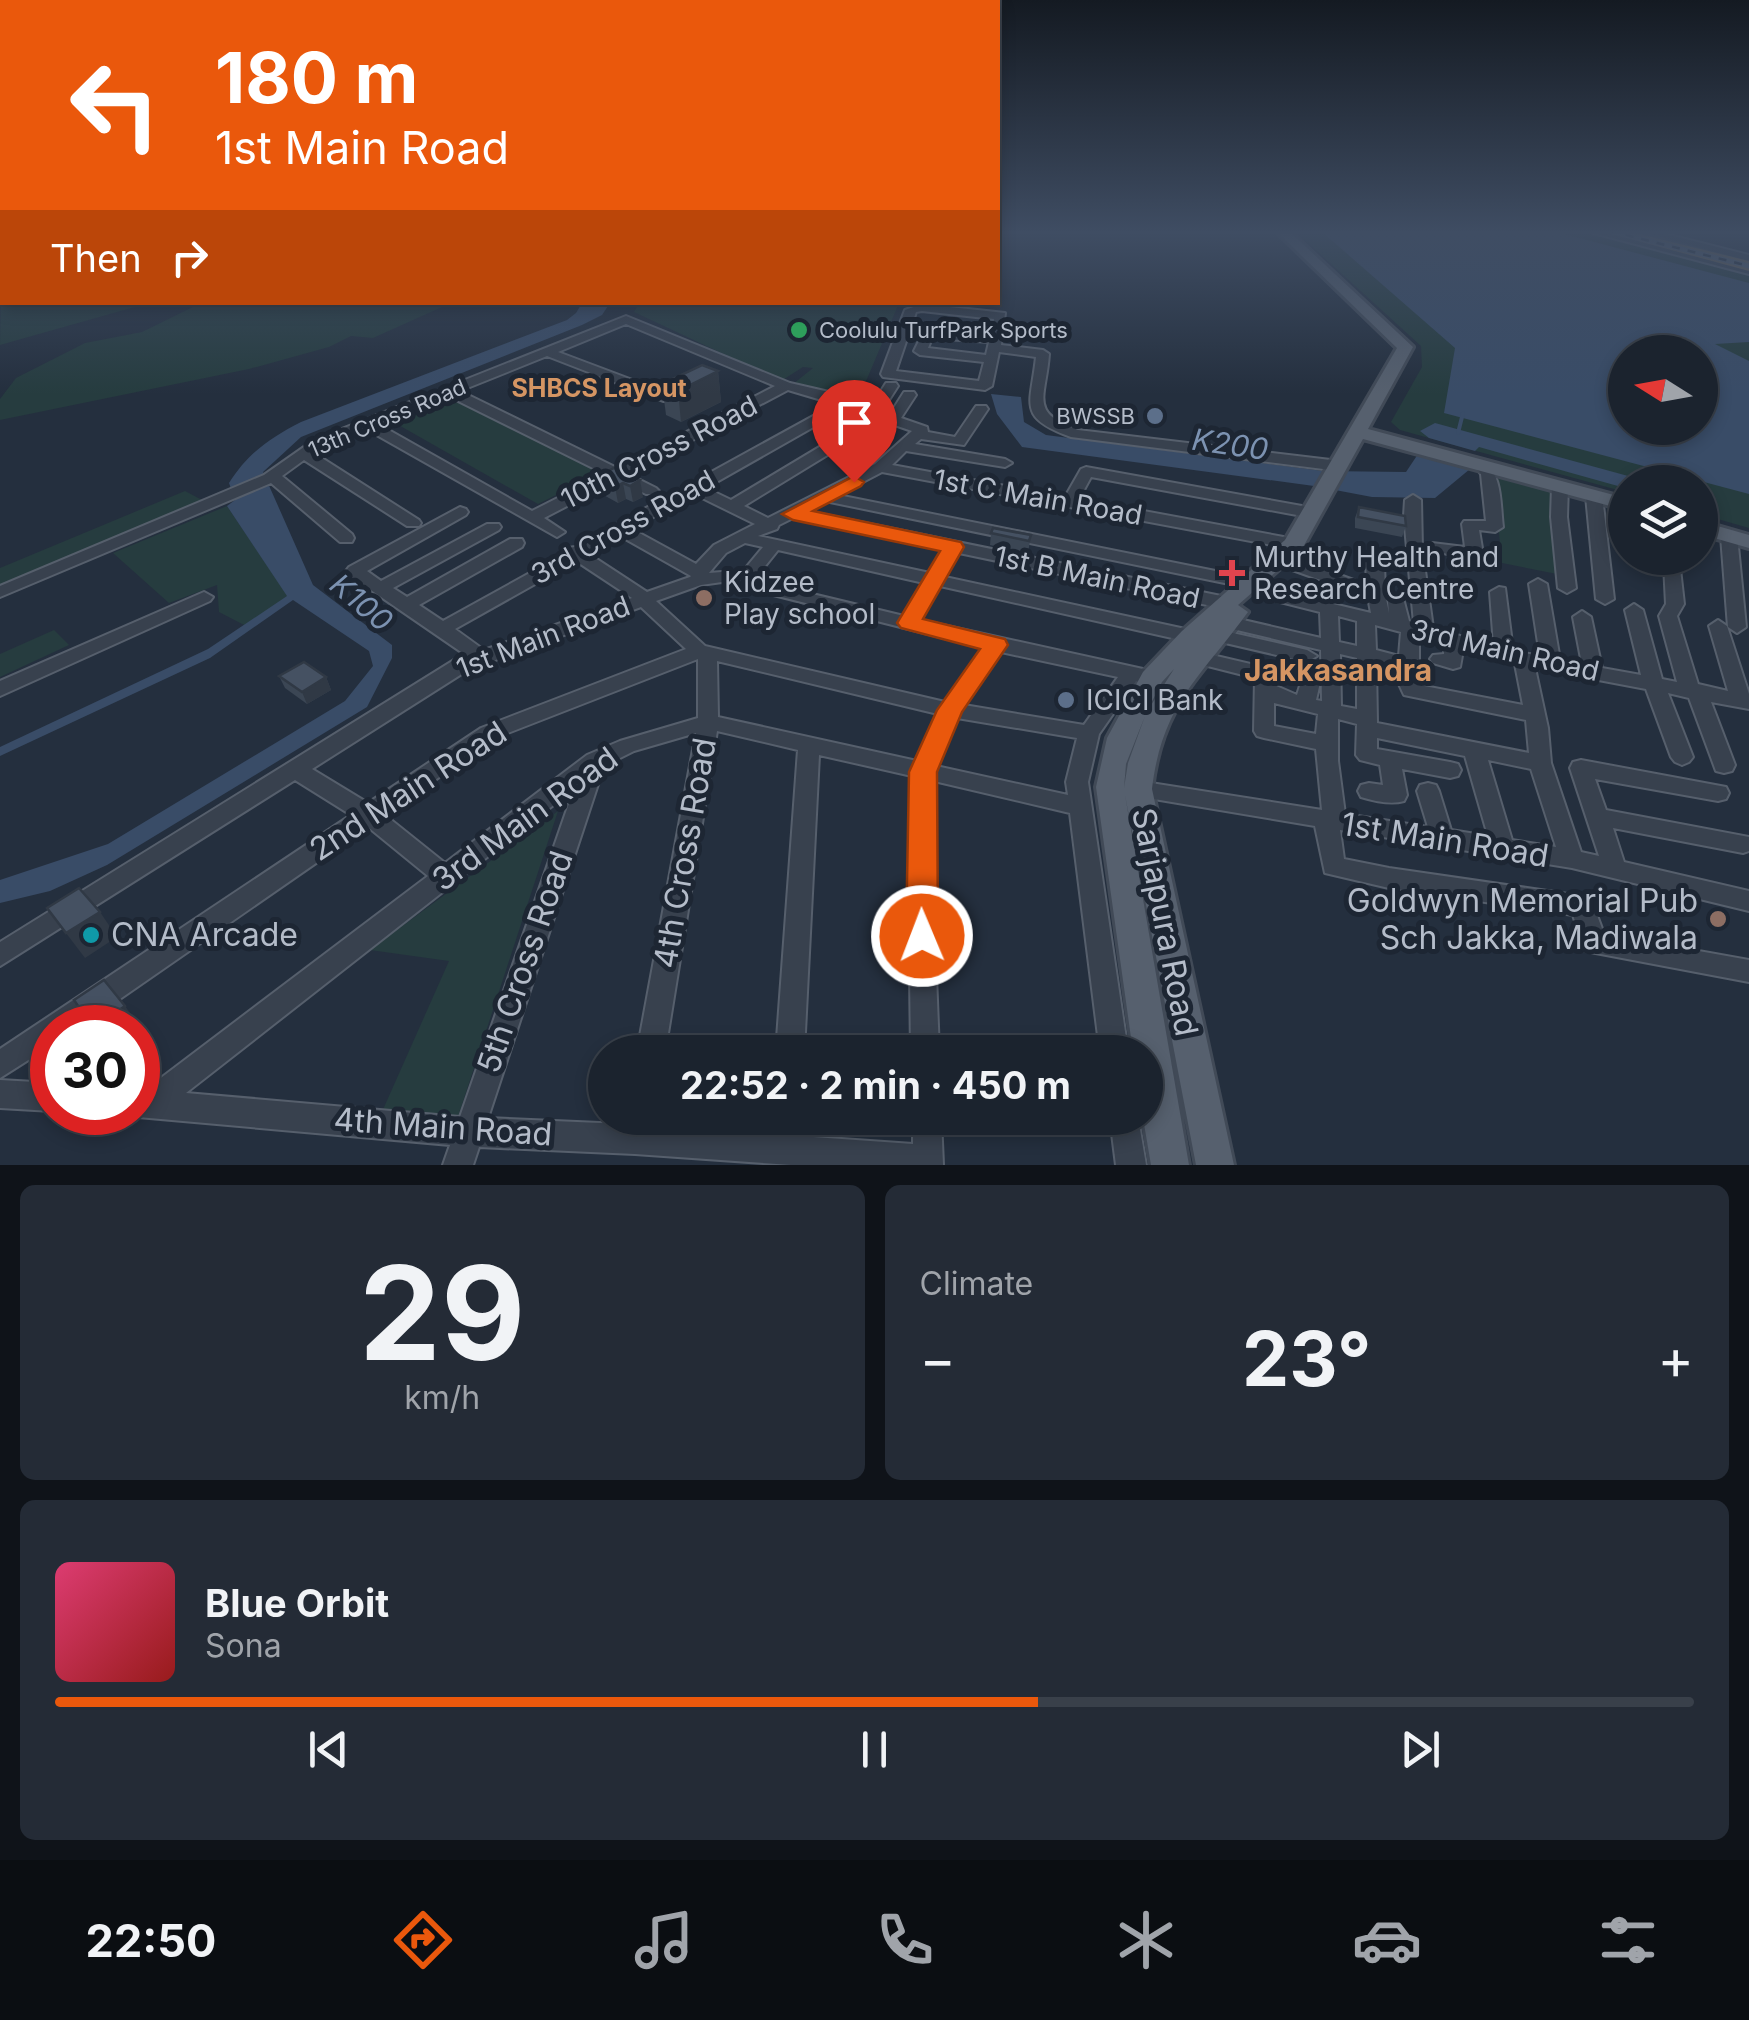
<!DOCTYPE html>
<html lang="en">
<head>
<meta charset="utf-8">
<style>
  body { margin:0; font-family:Inter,sans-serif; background:#242b36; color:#f1f3f6; height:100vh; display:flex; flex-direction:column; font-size:38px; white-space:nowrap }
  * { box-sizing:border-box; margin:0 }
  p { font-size:32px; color:#a0a4aa }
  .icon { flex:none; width:55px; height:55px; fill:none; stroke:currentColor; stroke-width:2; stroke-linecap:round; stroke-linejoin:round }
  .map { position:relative; height:1165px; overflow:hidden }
  .side { display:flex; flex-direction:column; gap:20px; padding:20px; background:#0f1319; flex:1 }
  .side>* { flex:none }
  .hud { position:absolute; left:0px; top:0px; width:1000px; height:305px; box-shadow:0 5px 15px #0003,0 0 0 2px #39404a; background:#ea580c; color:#fff; overflow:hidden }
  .needle { width:65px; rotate:281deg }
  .controls { position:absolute; left:1608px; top:335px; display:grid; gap:20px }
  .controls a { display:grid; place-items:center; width:110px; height:110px; border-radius:50%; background:#1b232e; box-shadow:0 5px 15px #0003,0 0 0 2px #39404a; font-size:50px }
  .speed { position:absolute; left:30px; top:1005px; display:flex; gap:20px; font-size:50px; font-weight:700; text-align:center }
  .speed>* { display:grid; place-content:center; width:130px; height:130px; border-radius:50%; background:#1b232e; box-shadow:0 5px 15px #0003,0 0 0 2px #39404a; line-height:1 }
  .speed .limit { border:15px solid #d22; background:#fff; color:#111 }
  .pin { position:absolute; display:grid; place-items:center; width:85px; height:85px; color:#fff; margin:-102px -42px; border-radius:50% 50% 50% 0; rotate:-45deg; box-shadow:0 0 10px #0007 }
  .pin .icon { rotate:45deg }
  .me { position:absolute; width:110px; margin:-55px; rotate:359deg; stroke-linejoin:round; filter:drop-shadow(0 0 8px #0008) }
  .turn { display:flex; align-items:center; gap:35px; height:210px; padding:0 50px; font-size:45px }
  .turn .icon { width:130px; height:130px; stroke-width:2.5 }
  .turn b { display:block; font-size:70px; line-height:85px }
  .then { display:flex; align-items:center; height:95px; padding:0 50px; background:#0003; gap:20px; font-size:38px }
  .big { font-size:75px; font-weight:700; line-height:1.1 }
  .side .card { flex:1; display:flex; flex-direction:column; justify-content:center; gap:15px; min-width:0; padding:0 35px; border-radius:15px; background:#242b36 }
  .side .dial { align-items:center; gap:0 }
  .dial b { font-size:130px; line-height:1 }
  .song { display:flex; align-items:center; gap:30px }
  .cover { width:120px; height:120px; border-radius:15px; background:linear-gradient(135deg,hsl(340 70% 55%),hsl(0 70% 35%)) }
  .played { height:10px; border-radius:5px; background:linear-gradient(90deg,#ea580c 60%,#39404a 60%) }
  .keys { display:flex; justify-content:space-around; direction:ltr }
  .heat { display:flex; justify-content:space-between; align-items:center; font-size:55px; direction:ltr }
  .side .tiles { flex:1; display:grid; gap:20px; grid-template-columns:1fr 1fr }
  .card:last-child { grid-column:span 2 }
  .trip { position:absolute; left:588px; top:1035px; width:575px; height:100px; border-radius:50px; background:#1b232e; box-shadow:0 5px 15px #0003,0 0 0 2px #39404a; font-weight:700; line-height:100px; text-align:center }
  .dock { display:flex; height:160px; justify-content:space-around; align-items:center; background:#0b0e12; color:#a0a4aa }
  .dock .icon { width:70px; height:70px }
  .dock .on { color:#ea580c }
  .dock b { font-size:45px; color:#f1f3f6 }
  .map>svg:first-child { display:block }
  .green { fill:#263c3f; fill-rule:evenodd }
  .water { fill:#394c67; fill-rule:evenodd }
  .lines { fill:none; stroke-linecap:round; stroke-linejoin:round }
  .stream { stroke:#394c67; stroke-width:4 }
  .minor-casing { stroke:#565f6c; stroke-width:4 }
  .major-casing { stroke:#414a57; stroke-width:6 }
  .highway-casing { stroke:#434c59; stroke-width:4 }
  .minor { fill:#38414e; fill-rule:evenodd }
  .major { fill:#56606e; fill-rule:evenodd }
  .highway { fill:#746855; fill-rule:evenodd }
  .rail-casing { stroke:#5a6575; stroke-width:5 }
  .rail { stroke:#1d2633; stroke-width:2.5; stroke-dasharray:8; stroke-linecap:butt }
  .wall { fill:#3b4654 }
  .shaded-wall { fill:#303945 }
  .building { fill:#455162; stroke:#303945; stroke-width:2.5 }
  .route { fill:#ea580c; stroke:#983908; stroke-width:2.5 }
  .leisure-dot { fill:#2e9e5b; stroke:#1d2633; stroke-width:4 }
  .service-dot { fill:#5c6f8a; stroke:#1d2633; stroke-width:4 }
  .health-dot { fill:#e0444e; stroke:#1d2633; stroke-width:4 }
  .education-dot { fill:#8d6e63; stroke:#1d2633; stroke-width:4 }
  .culture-dot { fill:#0f9aa8; stroke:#1d2633; stroke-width:4 }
  .labels { text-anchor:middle; stroke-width:10; stroke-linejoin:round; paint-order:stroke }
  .far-poi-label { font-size:22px; fill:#b4bcc9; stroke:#1d2633; text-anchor:start }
  .far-street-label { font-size:22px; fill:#b4bcc9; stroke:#1d2633 }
  .far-neighbourhood-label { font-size:25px; font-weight:bold; fill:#d59563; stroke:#1d2633 }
  .street-label { font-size:28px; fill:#b4bcc9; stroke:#1d2633 }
  .poi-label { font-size:28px; fill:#b4bcc9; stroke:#1d2633; text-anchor:start }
  .water-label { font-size:30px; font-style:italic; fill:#7c92b1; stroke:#1d2633 }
  .neighbourhood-label { font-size:30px; font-weight:bold; fill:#d59563; stroke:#1d2633 }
  .near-street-label { font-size:32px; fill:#b4bcc9; stroke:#1d2633 }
  .near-poi-label { font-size:32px; fill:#b4bcc9; stroke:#1d2633; text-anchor:end }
</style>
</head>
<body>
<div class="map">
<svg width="1749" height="1165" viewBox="0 0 1749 1165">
  <rect width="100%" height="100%" fill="#242f3e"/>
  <g class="green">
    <path d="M1295 231H1588L1749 273V528L1700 514V482H1625V492L1400 430 1391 422 1422 367 1421 346ZM1625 352H1700V428H1625Z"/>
    <polygon points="2,234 2,302 149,303 0,345"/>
    <polygon points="203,302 451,302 451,303 373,338 351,336 329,347 249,369 0,420 0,399 16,378 85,343 142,332"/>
    <polygon points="640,302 899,303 867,379 851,401 793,384 813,368 803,367 781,381 634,312"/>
    <polygon points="449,394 600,473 538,504 388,419"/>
    <polygon points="1493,475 1553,490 1562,575 1502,563"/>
    <polygon points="185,491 204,501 0,585 0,568"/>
    <polygon points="227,506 288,596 246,626 219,612 217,585 169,603 113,553"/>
    <polygon points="54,630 69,645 0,677 0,654"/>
    <polygon points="558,811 457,1120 381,1114 449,961 370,950"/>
  </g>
  <g class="water">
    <path d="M1321 231H1553L1749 283V342L1715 344 1749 361V494L1444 413 1455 348ZM1700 352V428H1625V352Z"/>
    <path d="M582 303H610L602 315 582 325 301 437 263 472 313 585 392 645V658L367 707 107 865 50 891 0 903V880L108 844 345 701 373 666 369 651 293 600 210 658 0 756V747L208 649 287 596 227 506 235 500 229 483C248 453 270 438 301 422L567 320 576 313Z"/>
    <polygon points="991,394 1021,397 1024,422 1046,435 1323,471 1406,472 1418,454 1470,469 1435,498 1372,497 1314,486 1022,447 997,414"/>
    <polygon points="1435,423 1650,482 1625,482 1625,488 1479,447 1475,451 1429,438 1420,431"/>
  </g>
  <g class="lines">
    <polyline class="stream" points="1458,433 1463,413"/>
    <defs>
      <g id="minor">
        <polygon points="1586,231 1602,231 1749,268 1749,274"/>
        <polygon points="1638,231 1654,231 1749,255 1749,261"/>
        <path d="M922 304 1005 313 1001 345 1043 350 1049 354C1046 398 1028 412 1078 430L1339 461 1347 466 1339 471 1071 437C1016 417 1031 405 1036 357L999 352 992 386 985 390 883 377 881 374 905 310ZM922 311 994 319 991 335 924 331 914 351 920 355 984 362 979 381 896 371 916 312ZM932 338 989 342 986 355 928 348Z"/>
        <path d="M626 316 790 383 829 392 871 407 886 383H896L898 386 882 411 890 414 904 392H914L916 395 901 418 927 427 928 432 955 437 976 406H986L988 409 964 445 921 439 915 444 1005 459 1012 463 1005 467 906 451 892 465 1065 497 1081 469 1086 467 1313 508 1321 513 1313 518 1091 477 1079 499 1300 540 1302 544 1294 549 882 472 838 495 1255 579 1258 583 1255 587 1249 588 825 501 806 511 1226 597 1235 603 1226 609 959 553 945 577 1190 630 1199 636 1190 642 940 586 920 620 1152 671 1159 673 1162 678 1159 683 1152 685 1136 681 1099 734 1088 782 1128 1052H1100L1070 813 934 781 933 897 939 1052H911L909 897 912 776 819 755 804 1052H776L798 750 717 731 665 1052H637L696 733 634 751 604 766 488 1118 623 1124 625 1118H653L652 1126 770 1134 772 1118H800L799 1136 913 1144V1118H941L943 1165H791L635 1154 479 1147 473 1165H443L450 1145 138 1117 128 1113 138 1112V1089L145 1090 428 876 368 827 78 1028H52V1045L0 1078V1049L351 815 295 780 0 966V942L454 660 467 656 349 575 346 571 349 567 460 507 466 509 468 512 466 515 367 571 381 581 487 524H499L501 527 499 530 393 588 407 597 510 539H522L524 543 522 547 419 605 443 621 566 553 568 548 575 547 835 404 788 390 628 474 656 488 659 491 656 494H646L617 480 544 518 565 532 557 537 366 429 324 446 314 453 419 520 421 523 419 526H407L304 460 282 476 352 534 354 538 352 542H340L271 483 0 597V586L264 475 314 440ZM626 324 775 386 617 468 460 391 547 356 663 401H673L690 392V386H680L667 393 558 352ZM448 396 605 474 532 511 378 424ZM847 408 871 416 731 500 706 488ZM883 421 912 431 875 464 768 518 744 506ZM694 494 755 524 714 545 696 564 632 529ZM793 518 944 549 930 573 758 536 777 529 779 525ZM620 536 691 576 690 577 647 592 589 554ZM745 543 763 547 739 576 722 572 709 573 726 553ZM778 550 924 583 904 616 754 580ZM576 561 632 598 484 650 455 629ZM722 582 984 648 945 702 705 646 656 601 701 585ZM641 607 686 649 481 728 368 803 312 769 468 670ZM1001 652 1118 677 1084 725 964 705ZM698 659V718L620 741 587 755 445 863 385 815 495 738ZM717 661 938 714 917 761 718 717ZM957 718 1077 738 1066 782 1068 795 936 766ZM574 789 460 1117 186 1093Z"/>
        <path d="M1481 461C1503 472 1500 504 1503 527L1495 532 1479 530 1483 554 1481 558 1475 559 1432 551 1430 547 1432 543 1465 547 1462 524 1464 521H1486L1481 474 1474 465Z"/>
        <polygon points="1560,481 1568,486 1567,517 1576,588 1567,593 1558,588 1551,517 1552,486"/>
        <polygon points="1594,491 1602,496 1614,599 1605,604 1596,599 1586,496"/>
        <path d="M1413 495 1421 500 1422 549 1433 628 1494 646 1490 592 1499 587 1505 588 1513 651 1540 656 1529 584 1538 579 1547 584 1560 660 1582 664 1573 617 1582 611 1591 617 1602 668 1641 675 1625 610 1634 604 1643 610 1662 679 1677 682 1659 616 1666 604 1664 564 1673 559 1679 560 1684 604 1677 616 1698 684 1728 691 1709 626 1718 620 1727 626 1749 694V709L1711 702 1735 765 1732 771 1724 773 1716 771 1689 698 1668 693 1693 757 1689 762 1682 765 1675 762 1671 757 1646 689 1535 668 1548 728 1551 763 1581 852 1599 856 1570 768 1573 762 1581 760 1726 787 1729 793 1726 799 1718 801 1595 779 1606 810 1749 837V851L1743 853 1613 828 1624 862 1749 891V911L1572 868 1340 830 1344 859 1389 868 1582 896 1591 899 1604 934 1749 960V982L1585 951 1573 915 1389 888 1325 873 1315 826 1130 795 1127 789 1130 783 1138 781 1322 810 1316 749 1264 738 1257 736 1254 731 1255 678 1188 661 1185 657 1195 651 1272 669 1275 674 1274 685 1297 695 1304 673H1318L1321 678 1316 700 1322 701 1321 650 1220 626 1217 622 1226 616 1321 638 1320 612 1256 596 1253 592 1262 587 1371 613 1368 597 1287 568 1284 564 1293 559 1299 560 1367 585 1366 562 1375 557 1384 562 1385 594 1389 613 1388 602 1391 598H1403L1409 621 1414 623 1404 516 1405 500ZM1338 616 1357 621V646L1339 642ZM1375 625 1401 632 1399 656 1376 650ZM1419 636 1444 644V654L1433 655 1430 659 1433 663 1453 669 1460 667 1463 650 1515 664 1523 705 1419 685ZM1340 654 1357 658V709L1341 706ZM1376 663 1398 668 1397 680 1404 695 1526 720 1529 753 1377 723ZM1274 703 1318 714 1316 734 1274 726ZM1338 719 1357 724 1356 755 1360 760 1380 765 1383 785 1369 783 1361 785 1358 791 1361 797C1374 801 1391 805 1404 801L1407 795 1402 769 1450 778 1458 776 1461 770 1458 764 1450 762 1377 749V738L1465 756 1488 836 1451 830 1439 791 1436 785 1428 783 1420 785 1417 791 1428 827 1345 814 1338 761ZM1488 760 1531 769 1556 847 1512 840Z"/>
        <polygon points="1729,531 1737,536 1746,627 1737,633 1728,627 1721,536"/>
        <polygon points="204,592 213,597 210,601 0,696 0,681"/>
        <polygon points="1215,629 1307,650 1317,656 1307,662 1208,639 1206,635 1208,631"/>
        <polygon points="0,1080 52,1083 52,1111 0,1108"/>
        <polygon points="1110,1118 1138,1118 1146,1165 1116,1165"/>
      </g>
      <g id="major">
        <path d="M1276 231H1289L1413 347 1368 429 1625 498V510L1363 439 1302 549 1238 605 1248 612C1201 677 1162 703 1152 789L1234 1165H1196L1125 795 1189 1165H1151L1143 1118 1145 1052H1133L1096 787 1107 738 1143 672 1182 631 1285 540 1397 348ZM1174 669 1146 713 1162 682ZM1145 716 1128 763 1124 788 1126 764Z"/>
        <polygon points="1700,521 1749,535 1749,548 1700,534"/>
      </g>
      <polygon id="highway" points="1601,231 1627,231 1749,261 1749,271"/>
    </defs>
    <use href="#minor" class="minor-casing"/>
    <use href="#major" class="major-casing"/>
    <use href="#highway" class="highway-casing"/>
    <use href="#minor" class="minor"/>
    <use href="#major" class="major"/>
    <use href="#highway" class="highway"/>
    <defs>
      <polyline id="rail" points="1610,231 1749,266"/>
    </defs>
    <use href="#rail" class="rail-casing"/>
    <use href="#rail" class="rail"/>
  </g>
  <g class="wall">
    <polygon points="718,371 721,402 681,422 666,415 662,384"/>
    <polygon points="614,468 643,497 633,502 626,499 618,503 600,493 597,477"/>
    <polygon points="1359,507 1406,526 1402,537 1355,528 1355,518"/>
    <polygon points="991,533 1031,535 1028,553 990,545"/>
    <polygon points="279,676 326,677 331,690 307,704 285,688"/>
  </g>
  <g class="shaded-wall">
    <polygon points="718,371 721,402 681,422 678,391"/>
    <polygon points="640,480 643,497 633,502 630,486"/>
    <polygon points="623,483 626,499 618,503 615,487"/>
    <polygon points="326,677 331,690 307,704 302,692"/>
    <polygon points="100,912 117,937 85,958 66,933"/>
    <polygon points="125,1006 143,1031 138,1035 138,1028 93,1028"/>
  </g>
  <g class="building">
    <polygon points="702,365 718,371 678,391 662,384"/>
    <polygon points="614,468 640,480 630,486 623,483 615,487 597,477"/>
    <polygon points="1359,507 1405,516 1406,526 1358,517"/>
    <polygon points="993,528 1031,535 1029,541 991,533"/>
    <polygon points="304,662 326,677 302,692 279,676"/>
    <polygon points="79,888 100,912 66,933 47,908"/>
    <polygon points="104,980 125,1006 93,1028 74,1000"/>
  </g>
  <linearGradient id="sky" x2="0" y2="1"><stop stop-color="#141a22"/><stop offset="0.59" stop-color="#3f4d63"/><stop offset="1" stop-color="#3f4d63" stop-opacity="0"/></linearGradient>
  <rect width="1749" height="394" fill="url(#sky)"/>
  <polygon class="route" points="854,476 864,482 861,486 813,511 961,542 964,547 923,619 1005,639 1008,645 962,712 937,772 938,936 933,946 922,950 911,946 906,936 909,772 937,710 980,649 901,628 897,623 940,551 793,520 782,514"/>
  <circle class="leisure-dot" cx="799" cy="330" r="10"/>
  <g class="service-dot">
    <circle cx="1155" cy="416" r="10"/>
    <circle cx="1066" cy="700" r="10"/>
  </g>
  <path class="health-dot" d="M1227 558h10v10h10v10h-10v10h-10v-10h-10v-10h10z"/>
  <g class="education-dot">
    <circle cx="704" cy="598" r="10"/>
    <circle cx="1718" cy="919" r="10"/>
  </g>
  <circle class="culture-dot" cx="91" cy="935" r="10"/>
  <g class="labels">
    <g class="far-poi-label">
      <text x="819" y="338">Coolulu TurfPark Sports</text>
      <text x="1135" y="424" text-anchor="end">BWSSB</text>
    </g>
    <g class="far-street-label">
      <text transform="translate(387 418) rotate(-23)" y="8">13th Cross Road</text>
    </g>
    <g class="far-neighbourhood-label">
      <text x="599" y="397">SHBCS Layout</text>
    </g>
    <g class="street-label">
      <text transform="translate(659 452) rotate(-27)" y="10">10th Cross Road</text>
      <text transform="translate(1038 497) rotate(10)" y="10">1st C Main Road</text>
      <text transform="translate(623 527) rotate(-29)" y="10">3rd Cross Road</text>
      <text transform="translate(1097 577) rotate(12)" y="10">1st B Main Road</text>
      <text transform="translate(543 637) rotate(-21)" y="10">1st Main Road</text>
      <text transform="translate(1505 650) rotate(13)" y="10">3rd Main Road</text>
    </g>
    <g class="poi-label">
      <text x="1254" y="567">Murthy Health and<tspan x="1254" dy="32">Research Centre</tspan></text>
      <text x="724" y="592">Kidzee<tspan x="724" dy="32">Play school</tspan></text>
      <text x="1086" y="710">ICICI Bank</text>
    </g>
    <g class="water-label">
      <text transform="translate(1230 445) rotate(8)" y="10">K200</text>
      <text transform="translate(361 603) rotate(40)" y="10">K100</text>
    </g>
    <g class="neighbourhood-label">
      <text x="1338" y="681">Jakkasandra</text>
    </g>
    <g class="near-street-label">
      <text transform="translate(408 791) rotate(-33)" y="11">2nd Main Road</text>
      <text transform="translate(525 819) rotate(-36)" y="11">3rd Main Road</text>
      <text transform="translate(1445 840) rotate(9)" y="11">1st Main Road</text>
      <text transform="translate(685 853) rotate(-80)" y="11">4th Cross Road</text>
      <text transform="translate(1165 922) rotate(79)" y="11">Sarjapura Road</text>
      <text transform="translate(525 962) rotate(-71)" y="11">5th Cross Road</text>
      <text transform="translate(443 1127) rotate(4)" y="11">4th Main Road</text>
    </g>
    <g class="near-poi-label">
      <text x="1698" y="912">Goldwyn Memorial Pub<tspan x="1698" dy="37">Sch Jakka, Madiwala</tspan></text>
      <text x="111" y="946" text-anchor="start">CNA Arcade</text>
    </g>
  </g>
</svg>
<div class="controls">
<a><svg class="needle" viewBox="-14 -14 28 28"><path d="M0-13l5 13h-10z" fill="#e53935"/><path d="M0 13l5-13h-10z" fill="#a0a4aa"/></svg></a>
<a><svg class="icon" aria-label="layers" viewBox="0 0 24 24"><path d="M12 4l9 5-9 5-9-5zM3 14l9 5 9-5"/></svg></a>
</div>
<div class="speed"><div class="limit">30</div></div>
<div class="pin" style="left:854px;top:482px;background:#d93025"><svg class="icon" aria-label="arrive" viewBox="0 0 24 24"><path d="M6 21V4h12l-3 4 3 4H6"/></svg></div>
<svg class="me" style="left:922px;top:936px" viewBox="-20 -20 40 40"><circle r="17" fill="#ea580c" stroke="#fff" stroke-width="3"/><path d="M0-11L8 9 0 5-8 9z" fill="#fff"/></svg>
<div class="trip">22:52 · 2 min · 450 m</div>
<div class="hud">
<div class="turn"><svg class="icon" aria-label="left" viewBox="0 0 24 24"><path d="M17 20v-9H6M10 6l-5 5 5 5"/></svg><div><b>180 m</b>1st Main Road</div></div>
<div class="then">Then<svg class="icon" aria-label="right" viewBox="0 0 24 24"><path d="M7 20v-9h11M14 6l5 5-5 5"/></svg></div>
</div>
</div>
<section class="side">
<div class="tiles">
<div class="card dial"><b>29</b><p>km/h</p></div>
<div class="card"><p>Climate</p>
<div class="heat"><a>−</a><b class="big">23°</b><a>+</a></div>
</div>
<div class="card">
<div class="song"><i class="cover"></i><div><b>Blue Orbit</b><p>Sona</p></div></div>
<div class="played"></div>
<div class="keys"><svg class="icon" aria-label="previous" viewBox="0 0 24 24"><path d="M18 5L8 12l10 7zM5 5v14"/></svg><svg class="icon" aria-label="pause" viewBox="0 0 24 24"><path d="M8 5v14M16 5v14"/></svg><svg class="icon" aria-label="next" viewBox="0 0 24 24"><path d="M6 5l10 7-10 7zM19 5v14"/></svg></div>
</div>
</div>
</section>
<nav class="dock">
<b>22:50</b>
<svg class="icon on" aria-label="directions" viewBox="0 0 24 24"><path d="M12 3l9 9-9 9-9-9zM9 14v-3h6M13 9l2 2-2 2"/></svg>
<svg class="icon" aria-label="music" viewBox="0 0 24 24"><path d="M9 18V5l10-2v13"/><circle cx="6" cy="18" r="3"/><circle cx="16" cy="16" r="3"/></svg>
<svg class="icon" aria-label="phone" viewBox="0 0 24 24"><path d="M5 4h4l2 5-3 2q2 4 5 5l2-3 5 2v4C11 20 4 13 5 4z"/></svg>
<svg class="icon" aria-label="climate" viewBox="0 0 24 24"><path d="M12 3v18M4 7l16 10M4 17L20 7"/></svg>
<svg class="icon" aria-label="car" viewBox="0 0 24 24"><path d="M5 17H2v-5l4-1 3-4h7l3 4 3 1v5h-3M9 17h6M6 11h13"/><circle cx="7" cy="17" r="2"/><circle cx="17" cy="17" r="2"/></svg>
<svg class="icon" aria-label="filters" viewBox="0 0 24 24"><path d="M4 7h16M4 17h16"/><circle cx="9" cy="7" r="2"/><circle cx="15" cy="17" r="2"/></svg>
</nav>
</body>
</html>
